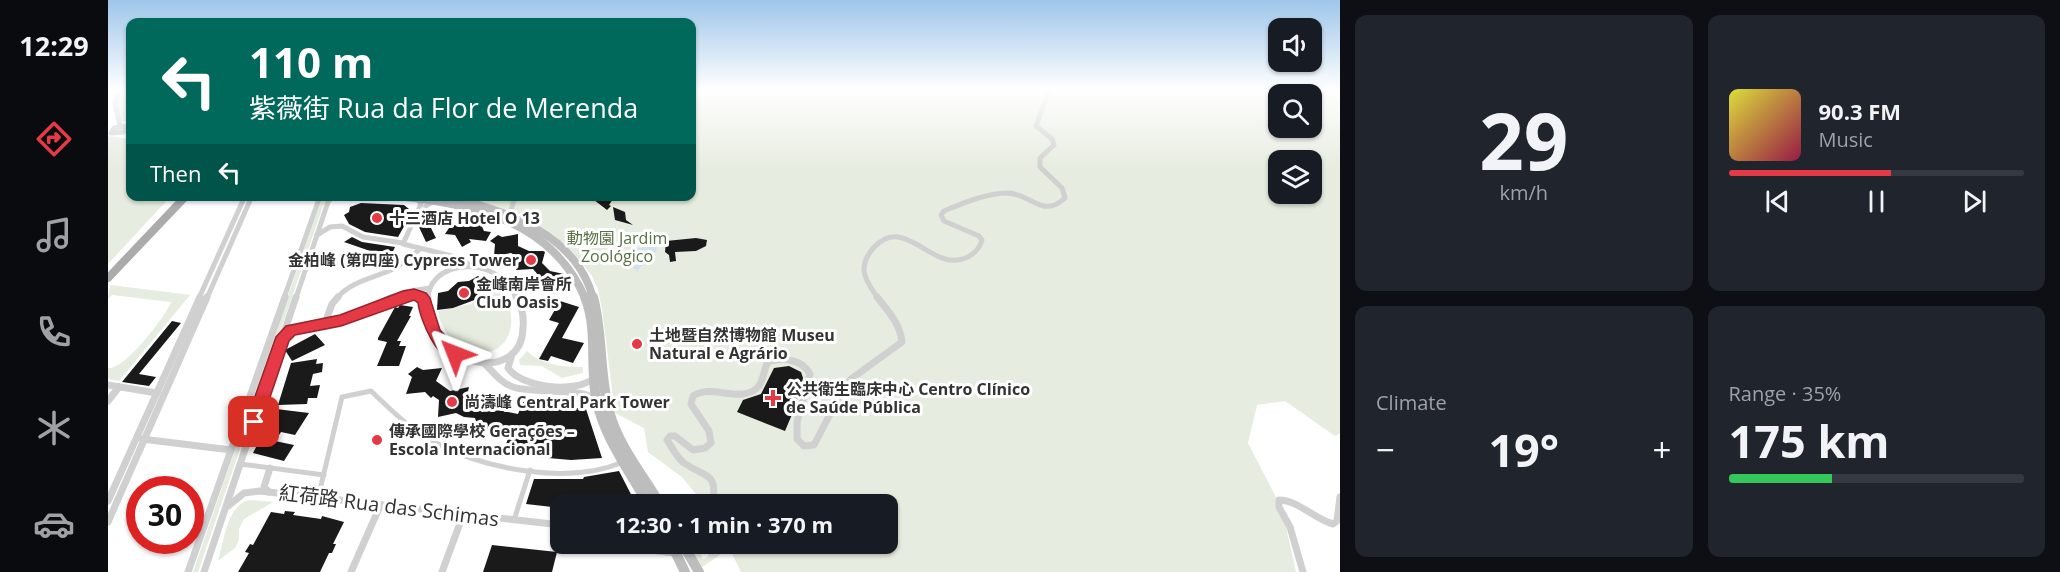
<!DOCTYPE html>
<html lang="en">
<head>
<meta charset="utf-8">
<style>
  body { margin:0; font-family:"Open Sans","Noto Sans SC",sans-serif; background:#20242c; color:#f1f3f6; height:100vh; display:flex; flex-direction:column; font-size:22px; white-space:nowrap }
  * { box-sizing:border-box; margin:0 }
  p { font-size:20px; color:#9ea1a6 }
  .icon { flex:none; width:33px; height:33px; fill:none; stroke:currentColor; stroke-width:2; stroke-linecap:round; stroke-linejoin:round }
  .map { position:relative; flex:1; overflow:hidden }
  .sheet { display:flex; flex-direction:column; gap:15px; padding:15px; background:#0d0f14; width:720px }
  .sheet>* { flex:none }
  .guide { position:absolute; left:18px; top:18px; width:570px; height:183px; border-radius:12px; box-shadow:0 2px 4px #0004; background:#00695c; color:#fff; overflow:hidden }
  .buttons { position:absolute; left:1160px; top:18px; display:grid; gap:12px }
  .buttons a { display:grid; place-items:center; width:54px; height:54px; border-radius:12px; background:#171b24; box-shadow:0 2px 4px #0004; font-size:30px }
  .speed { position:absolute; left:18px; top:476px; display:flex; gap:12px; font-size:30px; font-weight:700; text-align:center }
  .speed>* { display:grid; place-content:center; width:78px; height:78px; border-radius:50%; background:#171b24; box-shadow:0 2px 4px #0004; line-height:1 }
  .speed .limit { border:9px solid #d22; background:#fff; color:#111 }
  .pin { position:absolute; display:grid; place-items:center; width:51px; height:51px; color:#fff; margin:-26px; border-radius:12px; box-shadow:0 3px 9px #0006 }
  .me { position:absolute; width:66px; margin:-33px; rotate:315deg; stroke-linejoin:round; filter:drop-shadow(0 0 4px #0008) }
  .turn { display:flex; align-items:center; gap:21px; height:126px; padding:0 24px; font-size:27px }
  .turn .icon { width:78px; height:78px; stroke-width:2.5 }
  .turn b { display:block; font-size:42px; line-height:51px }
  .then { display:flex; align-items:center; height:57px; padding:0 24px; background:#0003; gap:12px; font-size:22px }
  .big { font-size:45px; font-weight:700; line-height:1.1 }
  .sheet .card { flex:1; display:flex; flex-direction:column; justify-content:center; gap:9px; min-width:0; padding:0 21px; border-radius:12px; background:#20242c }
  .sheet .dial { align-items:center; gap:0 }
  .dial b { font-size:78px; line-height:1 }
  .song { display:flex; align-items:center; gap:18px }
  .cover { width:72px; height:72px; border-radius:9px; background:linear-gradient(135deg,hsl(60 70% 55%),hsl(340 70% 35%)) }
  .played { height:6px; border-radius:3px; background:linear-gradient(90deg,#e63946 55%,#363941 55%) }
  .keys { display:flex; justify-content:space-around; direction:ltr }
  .heat { display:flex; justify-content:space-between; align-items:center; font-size:33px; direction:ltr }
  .charge { height:9px; border-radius:4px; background:linear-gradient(90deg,#34c759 35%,#363941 0) }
  .sheet .tiles { flex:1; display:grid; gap:15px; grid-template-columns:repeat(2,1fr) }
  .trip { position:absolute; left:442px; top:494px; width:348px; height:60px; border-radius:12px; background:#171b24; box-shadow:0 2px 4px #0004; font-weight:700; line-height:60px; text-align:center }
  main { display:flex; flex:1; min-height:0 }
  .menu { display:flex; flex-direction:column; width:108px; justify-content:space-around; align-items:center; background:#090b0e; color:#9ea1a6 }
  .menu .icon { width:42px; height:42px }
  .menu .on { color:#e63946 }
  .menu b { font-size:27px; color:#f1f3f6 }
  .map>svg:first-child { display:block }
  .green { fill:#e6ecdf; fill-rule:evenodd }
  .water { fill:#cfe2ee }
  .building { fill:#1a1a1a }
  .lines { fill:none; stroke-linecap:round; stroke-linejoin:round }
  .pedestrian { stroke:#d0d0d0; stroke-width:5 }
  .minor-far1 { stroke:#d0d0d0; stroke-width:5 }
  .minor { stroke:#d0d0d0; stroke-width:7 }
  .secondary-far1 { stroke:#bdbdbd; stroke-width:8 }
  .secondary { stroke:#bdbdbd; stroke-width:10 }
  .primary { stroke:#ababab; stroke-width:8 }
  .route { fill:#e63946; stroke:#96252e; stroke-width:1.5 }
  .poi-dot { fill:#e63946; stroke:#fff; stroke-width:2 }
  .labels { text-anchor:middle; stroke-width:6; stroke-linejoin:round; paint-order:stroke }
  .poi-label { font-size:16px; font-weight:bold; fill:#333; stroke:#fff; text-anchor:start }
  .park-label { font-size:16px; fill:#56703f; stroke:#fff }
  .near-street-label { font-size:20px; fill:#333; stroke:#fff }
</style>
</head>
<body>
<main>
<nav class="menu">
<b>12:29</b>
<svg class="icon on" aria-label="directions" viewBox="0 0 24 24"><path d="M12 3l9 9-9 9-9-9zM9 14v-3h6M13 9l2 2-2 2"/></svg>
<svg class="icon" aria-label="music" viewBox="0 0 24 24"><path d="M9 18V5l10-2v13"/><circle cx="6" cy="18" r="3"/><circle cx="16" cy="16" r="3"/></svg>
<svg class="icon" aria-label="phone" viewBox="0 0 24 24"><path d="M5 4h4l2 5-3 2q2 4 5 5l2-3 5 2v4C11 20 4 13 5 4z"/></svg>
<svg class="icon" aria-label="climate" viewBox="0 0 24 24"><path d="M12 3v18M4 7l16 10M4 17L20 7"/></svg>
<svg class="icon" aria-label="car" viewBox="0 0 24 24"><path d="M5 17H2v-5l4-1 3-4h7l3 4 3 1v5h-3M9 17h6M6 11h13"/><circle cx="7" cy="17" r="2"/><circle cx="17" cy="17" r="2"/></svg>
</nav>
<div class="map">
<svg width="1232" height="572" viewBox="0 0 1232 572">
  <rect width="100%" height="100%" fill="#fff"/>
  <g class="green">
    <polygon points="15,90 22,90 22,122 11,121 7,98"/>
    <path d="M584 90H1232V433L1227 436 1177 401 1149 405 1140 443 1174 509 1188 572H633L619 543H780V504H596L574 477 540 452 536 428 507 413 494 309 490 289 484 276 464 251 446 236 413 215 361 199 364 196H584ZM1170 94H1203V128H1170ZM1170 160H1203V194H1170Z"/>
    <polygon points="0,136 22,139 22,196 62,197 0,264"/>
    <polygon points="214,197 221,197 215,206 90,572 85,572"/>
    <path d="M2 285 82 295 11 381 0 379V368C16 371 58 316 63 302L4 295 0 299Z"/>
    <path d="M389 287C425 326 387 377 345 340 337 332 331 322 330 311L363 304Z"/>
    <path d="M419 351C431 364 458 368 475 367V373L454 378 434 366 412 365 411 360Z"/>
    <path d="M142 500 165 502 136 519 131 529V540L127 548 110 561C116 541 119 504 142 500Z"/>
    <polygon points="600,543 615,543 619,550 594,567 586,554 591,551 595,559 601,556 596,546"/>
  </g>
  <polygon class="water" points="548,245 549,248 543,263 532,267 530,271 518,263 514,252 510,250 508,252 503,249 511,248 517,251"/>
  <g class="building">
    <polygon points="481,196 507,196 501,205 503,206 499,210"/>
    <polygon points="253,203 296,205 301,209 303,214 290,237 257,232 241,224 236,215 241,212 242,207"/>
    <polygon points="505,207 517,212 518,220 525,225 507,220"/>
    <polygon points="338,213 341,220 320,228 323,228 328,238 318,242 311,227 317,227 315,221"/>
    <polygon points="371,220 376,231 383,232 378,241 361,239 363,242 354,247 347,235 337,234 343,225 354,226"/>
    <polygon points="410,234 410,246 421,251 435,251 437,252 434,263 442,271 456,274 451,285 454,289 445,294 442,291 425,289 431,276 425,269 408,270 412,258 403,253 386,256 387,244 382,241 390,235 394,237"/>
    <polygon points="244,237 254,242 287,247 281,260 229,264 233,255 265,252 236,242"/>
    <polygon points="588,238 599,240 598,246 588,251 567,252 568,261 562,262 561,255 557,252 558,241"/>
    <polygon points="370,276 388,287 372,298 345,308 329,310 330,293 340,291 350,282 361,281"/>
    <polygon points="452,301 471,307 454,338 476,343 465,363 443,356 440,361 431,359 451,323 441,320"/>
    <polygon points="292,305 305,307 301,316 303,316 289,341 293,341 291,346 298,346 291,366 269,366 279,342 270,340 270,338 287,307 290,308"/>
    <polygon points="64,321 73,323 31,374 48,377 41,386 14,382"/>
    <polygon points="207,334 217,345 184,361 177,350"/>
    <polygon points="209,359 208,364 215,363 214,372 205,374 202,386 212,385 209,398 200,398 199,404 170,405 183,363"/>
    <polygon points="681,366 693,372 695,378 688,405 677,431 629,412 635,400 653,394 666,368"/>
    <polygon points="309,367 315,370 334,368 328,381 342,391 361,387 358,400 368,406 375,407 393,398 396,404 393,406 395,411 410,414 415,402 478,409 494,458 463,460 417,456 396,449 404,429 390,425 372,435 367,418 356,417 348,413 330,417 331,400 325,396 323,398 317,392 298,394 304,377 300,374"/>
    <polygon points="168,409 201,413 187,435 173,432 167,441 186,445 176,461 145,453"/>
    <polygon points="511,471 528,504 453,504 453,508 418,504 426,479 475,479 476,477"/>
    <polygon points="177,511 187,512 185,515 213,519 214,516 236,522 225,544 228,544 224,553 221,553 212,572 130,572 141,553 137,552 142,544 145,545 163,512 176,514"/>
    <polygon points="384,545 449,552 444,572 375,572"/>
  </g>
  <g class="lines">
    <g class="pedestrian">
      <polyline points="132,464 216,475"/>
      <path d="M210 498 234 397 263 391C283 410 303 430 328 443 379 470 461 485 515 462"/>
      <polyline points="406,520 422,470"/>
      <polyline points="453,525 449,539 453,540"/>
      <polyline points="477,543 567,554"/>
    </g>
    <g class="minor-far1">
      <polyline points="12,126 7,102 13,90"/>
      <polygon points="16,126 19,128 15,132 3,133 6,128"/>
      <polyline points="308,197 313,204 295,244 348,257 362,265"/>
      <polyline points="311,215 319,205 327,201"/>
      <polyline points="402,215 407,196"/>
      <polyline points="209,235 222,227 234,226 255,237 295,243"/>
      <polyline points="91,298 137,196"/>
      <polyline points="99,298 144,196"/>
      <polyline points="176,298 212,196"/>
      <polyline points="188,298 220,202 225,196"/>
      <path d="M229 298C243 281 266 278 285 269 295 264 303 257 312 249"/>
      <polyline points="282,298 296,292 322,288"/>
      <polyline points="291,298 300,295 313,298"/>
      <path d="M320 298C322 267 363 259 387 274 396 281 403 289 409 298"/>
      <path d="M770 298C764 290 756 279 756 269 757 252 774 235 790 237 815 241 833 270 860 257 867 253 872 248 874 240L871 236 836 221 833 215 836 211C855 203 879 193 900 193 924 194 934 219 957 198L954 188 932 167V158L946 145 944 139 928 126 941 90"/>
    </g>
    <g class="minor">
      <polyline points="311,297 317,302"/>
      <path d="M320 297C318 370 414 385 415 328 416 317 414 306 408 297"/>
      <polyline points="278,300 285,297"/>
      <polyline points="218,320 224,304 230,297"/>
      <polyline points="175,336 183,330 233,320 295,297"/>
      <path d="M404 354 400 368C414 388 468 394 486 378"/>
      <path d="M376 363C385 372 393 383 405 387 425 394 476 387 488 400"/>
      <polyline points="0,385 49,393"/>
      <polyline points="0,401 11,387"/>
      <polyline points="34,439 123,450"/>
      <polyline points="161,492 156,487 162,468"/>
      <polyline points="0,501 92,297"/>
      <path d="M605 504C609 471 599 479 576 463 569 458 564 447 559 440L562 436H567L585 450 597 448 603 443 601 431 583 404 585 396C605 383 631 404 649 388 656 382 655 370 660 362 675 357 694 359 702 374L689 422V439L696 446 706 445 733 393 743 379 794 342C792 323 780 311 769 297"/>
      <polyline points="120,506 136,493 152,491 453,525"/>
      <polyline points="0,522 99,297"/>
      <polyline points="580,553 589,547"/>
      <polyline points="80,572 177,297"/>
      <polyline points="96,572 188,297"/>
      <polyline points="243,572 272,506"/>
      <polyline points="334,572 355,515"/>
      <path d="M1195 572 1182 527 1171 507V500C1190 500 1206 519 1225 524L1229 521 1232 497"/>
    </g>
    <g class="secondary-far1">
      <path d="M287 196C364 203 444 221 477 298"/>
      <path d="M340 196C398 212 468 233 485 298"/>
    </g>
    <g class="secondary">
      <path d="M477 297C490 327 482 365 488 397 495 436 521 470 540 504"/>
      <path d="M485 297C495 334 491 374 501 411 510 445 534 474 552 504"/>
      <polyline points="563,543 577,572"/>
      <polyline points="574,543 591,572"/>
    </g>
    <polyline class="primary" points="0,278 78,196"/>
  </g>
  <linearGradient id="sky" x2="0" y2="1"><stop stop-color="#9ec6ea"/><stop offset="0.53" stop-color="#fff"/><stop offset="1" stop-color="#fff" stop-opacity="0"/></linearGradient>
  <rect width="1232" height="170" fill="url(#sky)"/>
  <path class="route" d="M306 289 318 293 322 298 332 330 354 354 352 359C330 366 312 319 310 303L306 300 233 326 187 335 181 341 152 427 146 429 141 427 138 422 168 337 178 326 232 315 295 291Z"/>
  <g class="poi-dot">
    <circle cx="269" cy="218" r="6"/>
    <circle cx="423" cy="260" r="6"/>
    <circle cx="356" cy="293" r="6"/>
    <circle cx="529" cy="344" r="6"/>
    <path d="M662 389h6v6h6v6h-6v6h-6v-6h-6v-6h6z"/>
    <circle cx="344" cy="402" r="6"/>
    <circle cx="269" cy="440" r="6"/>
  </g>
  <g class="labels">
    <g class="poi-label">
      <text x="281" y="224">十三酒店 Hotel O 13</text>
      <text x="411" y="266" text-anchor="end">金柏峰 (第四座) Cypress Tower</text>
      <text x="368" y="290">金峰南岸會所<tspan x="368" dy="18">Club Oasis</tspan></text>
      <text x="541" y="341">土地暨自然博物館 Museu<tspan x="541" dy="18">Natural e Agrário</tspan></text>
      <text x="678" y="395">公共衛生臨床中心 Centro Clínico<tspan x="678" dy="18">de Saúde Pública</tspan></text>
      <text x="356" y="408">尚濤峰 Central Park Tower</text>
      <text x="281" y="437">傳承國際學校 Gerações –<tspan x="281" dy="18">Escola Internacional</tspan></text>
    </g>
    <g class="park-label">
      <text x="509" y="244">動物園 Jardim<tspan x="509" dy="18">Zoológico</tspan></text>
    </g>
    <g class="near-street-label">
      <text transform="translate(281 506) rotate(7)" y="7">紅荷路 Rua das Schimas</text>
    </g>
  </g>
</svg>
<div class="buttons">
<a><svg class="icon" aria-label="sound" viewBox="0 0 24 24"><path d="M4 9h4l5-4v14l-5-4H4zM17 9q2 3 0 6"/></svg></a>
<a><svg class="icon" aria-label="search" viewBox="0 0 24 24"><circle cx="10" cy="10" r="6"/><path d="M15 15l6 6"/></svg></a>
<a><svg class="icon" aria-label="layers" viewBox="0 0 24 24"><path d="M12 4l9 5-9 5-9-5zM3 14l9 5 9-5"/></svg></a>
</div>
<div class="speed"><div class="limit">30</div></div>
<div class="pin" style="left:146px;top:422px;background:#d93025"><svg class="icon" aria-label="arrive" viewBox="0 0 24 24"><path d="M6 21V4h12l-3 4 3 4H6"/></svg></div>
<svg class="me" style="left:347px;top:354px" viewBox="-20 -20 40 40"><path d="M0-17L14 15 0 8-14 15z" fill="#e63946" stroke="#fff" stroke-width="4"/></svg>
<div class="trip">12:30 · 1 min · 370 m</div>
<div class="guide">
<div class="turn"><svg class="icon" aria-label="left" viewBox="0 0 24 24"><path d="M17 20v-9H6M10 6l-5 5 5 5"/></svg><div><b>110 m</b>紫薇街 Rua da Flor de Merenda</div></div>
<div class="then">Then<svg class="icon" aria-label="left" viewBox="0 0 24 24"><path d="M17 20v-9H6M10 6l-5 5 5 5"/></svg></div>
</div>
</div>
<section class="sheet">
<div class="tiles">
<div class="card dial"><b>29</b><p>km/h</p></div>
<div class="card">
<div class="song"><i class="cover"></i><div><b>90.3 FM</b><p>Music</p></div></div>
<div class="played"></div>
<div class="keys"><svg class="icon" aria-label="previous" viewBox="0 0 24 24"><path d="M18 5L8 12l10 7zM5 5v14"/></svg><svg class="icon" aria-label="pause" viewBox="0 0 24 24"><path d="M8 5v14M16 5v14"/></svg><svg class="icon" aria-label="next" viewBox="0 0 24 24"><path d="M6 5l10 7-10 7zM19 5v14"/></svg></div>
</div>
<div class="card"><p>Climate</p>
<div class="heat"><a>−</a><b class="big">19°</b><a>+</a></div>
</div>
<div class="card"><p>Range · 35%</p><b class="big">175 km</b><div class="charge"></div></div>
</div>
</section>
</main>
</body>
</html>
